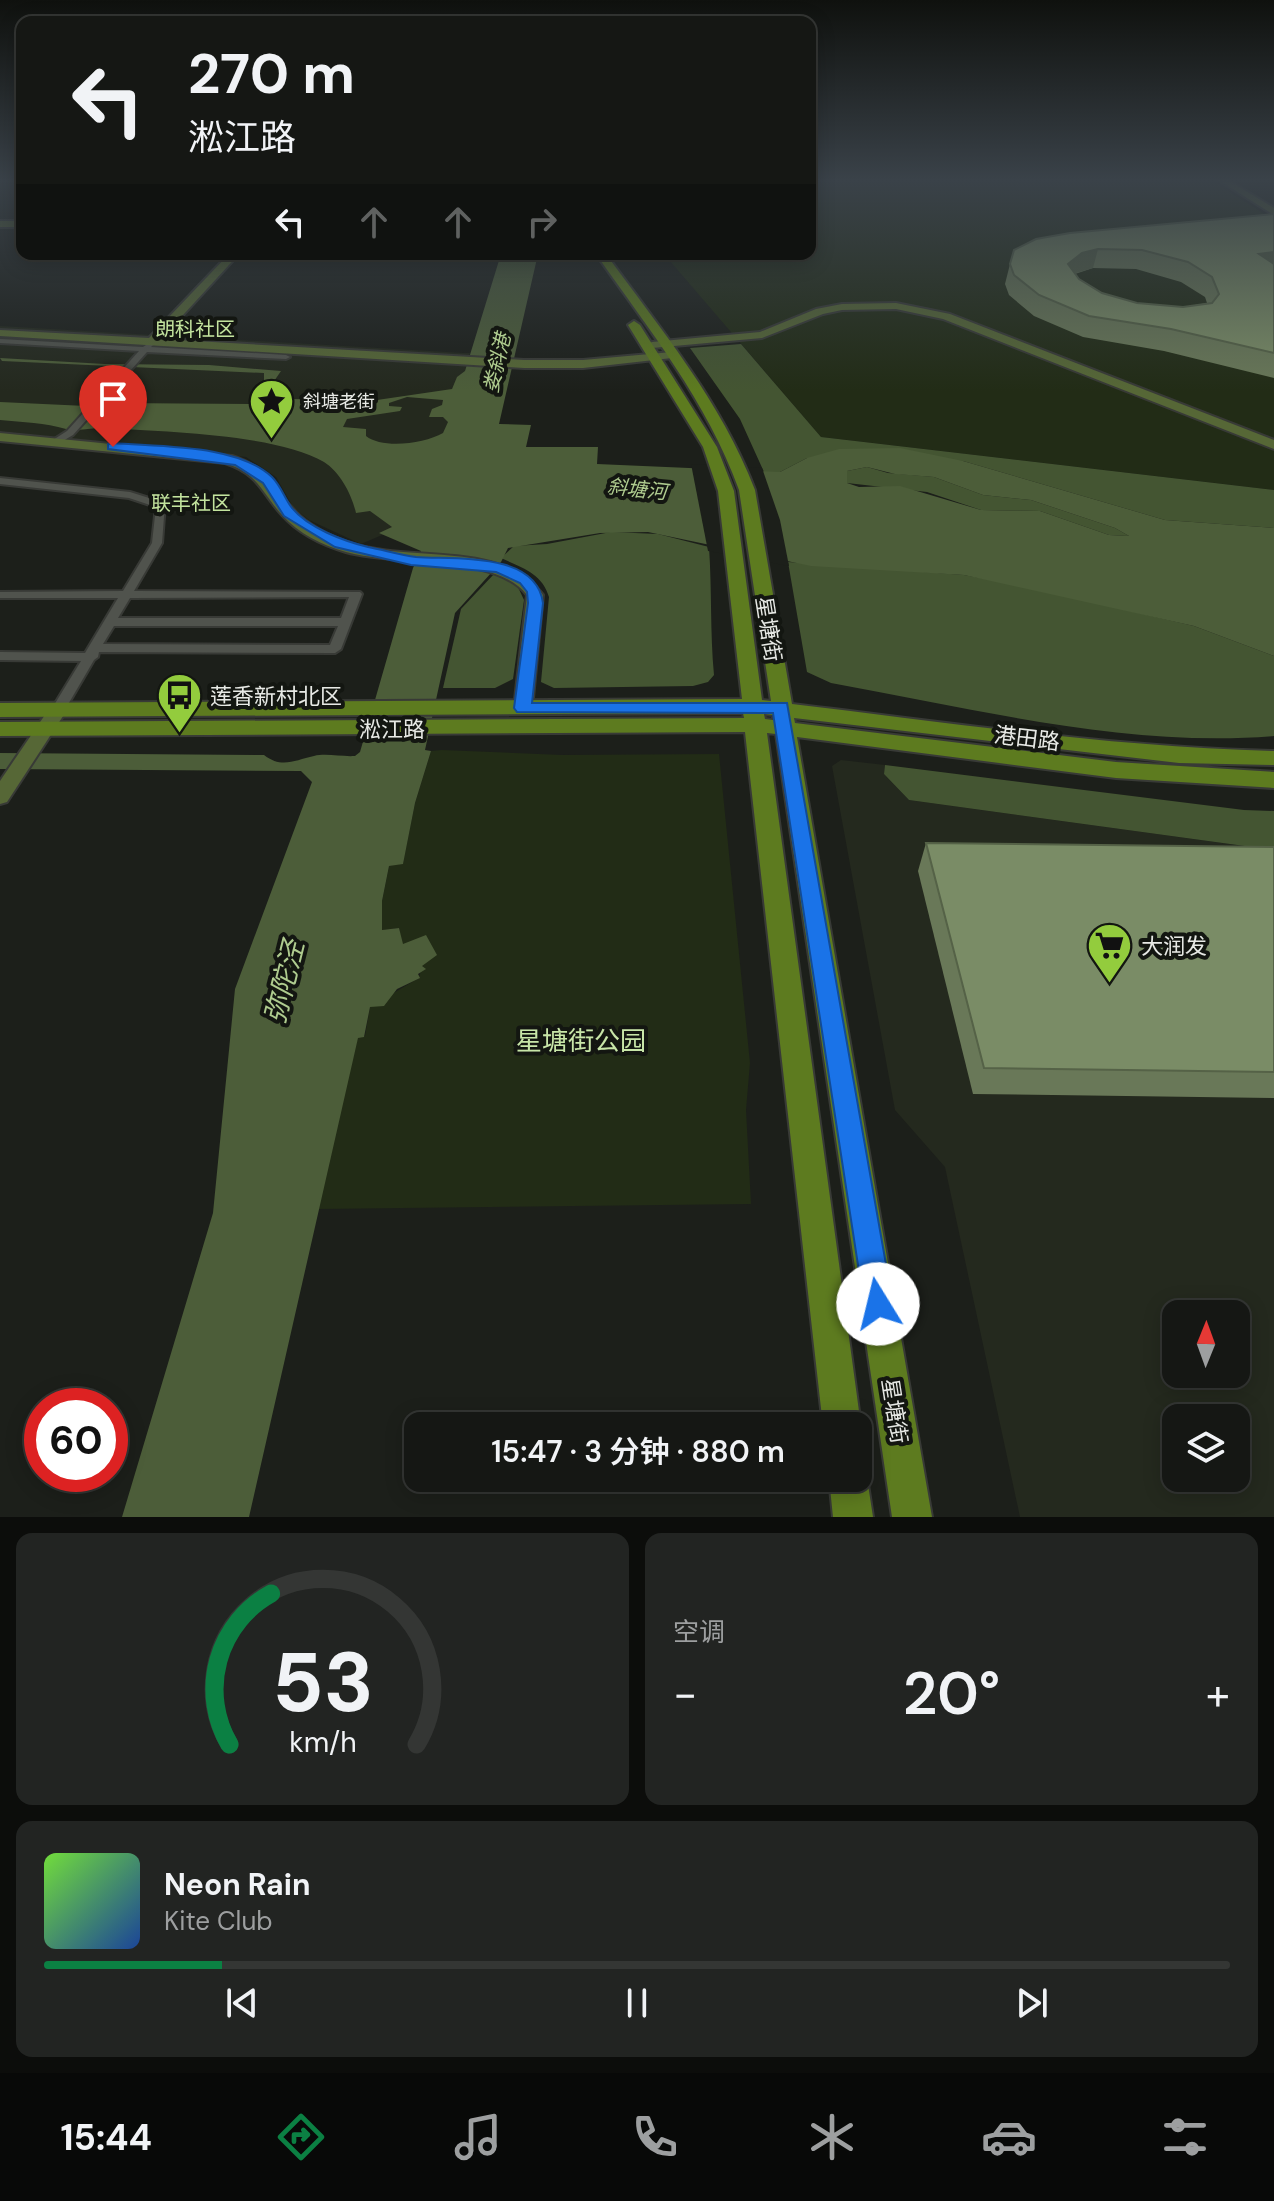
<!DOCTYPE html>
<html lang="zh">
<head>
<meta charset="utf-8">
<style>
  body { margin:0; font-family:"DM Sans","Noto Sans SC",sans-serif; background:#222422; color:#f1f3f6; height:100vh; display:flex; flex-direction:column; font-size:30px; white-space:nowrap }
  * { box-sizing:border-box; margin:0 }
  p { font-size:26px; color:#9d9fa0 }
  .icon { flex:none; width:44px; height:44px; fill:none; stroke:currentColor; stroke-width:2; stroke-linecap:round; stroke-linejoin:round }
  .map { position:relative; height:1517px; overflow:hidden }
  .panel { display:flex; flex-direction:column; gap:16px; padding:16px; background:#0c0d0b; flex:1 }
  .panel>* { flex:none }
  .hud { position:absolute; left:16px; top:16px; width:800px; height:244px; border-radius:16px; box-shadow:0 4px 20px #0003,0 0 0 2px #343634; background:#151714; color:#f1f3f6; overflow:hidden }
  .needle { width:52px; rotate:1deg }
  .fabs { position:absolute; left:1162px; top:1300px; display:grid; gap:16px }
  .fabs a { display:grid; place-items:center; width:88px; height:88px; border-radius:16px; background:#151714; box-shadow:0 4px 20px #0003,0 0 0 2px #343634; font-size:40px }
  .speed { position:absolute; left:24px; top:1388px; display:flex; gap:16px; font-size:40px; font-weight:700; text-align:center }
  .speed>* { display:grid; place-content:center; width:104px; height:104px; border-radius:50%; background:#151714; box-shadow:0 4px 20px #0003,0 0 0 2px #343634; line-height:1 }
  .speed .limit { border:12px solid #d22; background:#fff; color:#111 }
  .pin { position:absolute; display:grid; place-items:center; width:68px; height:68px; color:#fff; margin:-82px -34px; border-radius:50% 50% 50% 0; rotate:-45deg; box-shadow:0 0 8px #0007 }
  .pin .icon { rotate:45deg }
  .me { position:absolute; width:88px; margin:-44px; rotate:351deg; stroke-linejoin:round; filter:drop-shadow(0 0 6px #0008) }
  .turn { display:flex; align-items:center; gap:28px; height:168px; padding:0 40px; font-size:36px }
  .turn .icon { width:104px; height:104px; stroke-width:2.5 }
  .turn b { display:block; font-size:56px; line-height:68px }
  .lanes { display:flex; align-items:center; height:76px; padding:0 40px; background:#0003; justify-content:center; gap:40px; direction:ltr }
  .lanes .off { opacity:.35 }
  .big { font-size:60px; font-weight:600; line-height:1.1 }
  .panel .tile { flex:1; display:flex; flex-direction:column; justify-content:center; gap:12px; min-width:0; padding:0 28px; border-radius:16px; background:#222422 }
  .panel .dial { align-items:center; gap:0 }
  .dial svg { height:208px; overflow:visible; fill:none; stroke:#343634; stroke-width:7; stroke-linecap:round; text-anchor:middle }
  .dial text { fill:#f1f3f6; stroke:none }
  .song { display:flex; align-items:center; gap:24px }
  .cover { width:96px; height:96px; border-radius:12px; background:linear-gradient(135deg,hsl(100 70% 55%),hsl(220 70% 35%)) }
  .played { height:8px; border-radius:4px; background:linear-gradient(90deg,#0b8043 15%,#343634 15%) }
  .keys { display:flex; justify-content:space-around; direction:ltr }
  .heat { display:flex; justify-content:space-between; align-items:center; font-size:44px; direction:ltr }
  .panel .tiles { flex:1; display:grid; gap:16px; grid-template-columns:1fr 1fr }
  .tile:last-child { grid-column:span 2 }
  .trip { position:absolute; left:404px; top:1412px; width:468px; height:80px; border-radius:16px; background:#151714; box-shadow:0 4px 20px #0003,0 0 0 2px #343634; font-weight:600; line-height:80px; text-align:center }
  .tabs { display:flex; height:128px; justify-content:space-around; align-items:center; background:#080908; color:#9d9fa0 }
  .tabs .icon { width:56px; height:56px }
  .tabs .on { color:#0b8043 }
  .tabs b { font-size:36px; color:#f1f3f6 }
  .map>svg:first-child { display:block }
  .built { fill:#24291e; fill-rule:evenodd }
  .green { fill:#222c16 }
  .forest { fill:#445532 }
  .water { fill:#4c5d39; fill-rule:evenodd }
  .pier { fill:#1c1f1a }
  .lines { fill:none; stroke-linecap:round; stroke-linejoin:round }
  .street-casing { stroke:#383a36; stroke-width:4 }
  .secondary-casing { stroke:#383a36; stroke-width:4 }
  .primary-casing { stroke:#383a36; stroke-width:4 }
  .street { fill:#50534d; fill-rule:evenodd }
  .secondary { fill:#566736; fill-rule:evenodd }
  .primary { fill:#5d7b1f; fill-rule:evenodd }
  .wall { fill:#697858; fill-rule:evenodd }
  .shaded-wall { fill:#556247 }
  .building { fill:#7a8c66; stroke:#556247; stroke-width:2; fill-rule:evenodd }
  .route { fill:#1a73e8; stroke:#114b97; stroke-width:2 }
  .labels { text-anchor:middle; stroke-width:8; stroke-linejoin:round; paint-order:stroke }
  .far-poi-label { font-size:18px; fill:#e7e9e5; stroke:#131611; text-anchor:start }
  .far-neighbourhood-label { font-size:20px; fill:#c3e49e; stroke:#131611 }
  .far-water-label { font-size:20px; font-style:italic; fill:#afcc8f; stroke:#131611 }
  .street-label { font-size:22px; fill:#e7e9e5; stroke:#131611 }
  .poi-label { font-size:22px; fill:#e7e9e5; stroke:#131611; text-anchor:start }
  .near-park-label { font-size:26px; fill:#c8e6a8; stroke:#131611 }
  .near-water-label { font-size:28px; font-style:italic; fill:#afcc8f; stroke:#131611 }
</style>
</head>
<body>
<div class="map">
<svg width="1274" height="1517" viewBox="0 0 1274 1517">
  <rect width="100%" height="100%" fill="#1c1f1a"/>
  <g class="built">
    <polygon points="0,326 464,353 470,353 465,372 452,389 442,393 460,399 408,524 361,544 309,520 293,507 276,477 246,457 0,431"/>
    <path d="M841 760 885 765 884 774 909 800 1274 850V1517H1020L945 1167 895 1110 832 766ZM1176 1314H1236V1374H1176ZM1176 1418H1236V1478H1176Z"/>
  </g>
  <g class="green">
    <polygon points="810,179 1209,179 1274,220 1274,490 821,437 664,254 810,254"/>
    <polygon points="442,750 562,755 719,754 750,1063 746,1110 751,1204 317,1209 358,1037 365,1036 370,1007 419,978 422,966 402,945 399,928 382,930 382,901 389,866 403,863 415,803 431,751"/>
  </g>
  <g class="forest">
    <polygon points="741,344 821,437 1274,490 1274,528 1165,520 963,461 807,458 780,472 764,472 740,419 690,348"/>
    <polygon points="867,467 888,473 934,477 983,495 1031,500 1115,528 1129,536 1109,535 1040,511 981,510 927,492 847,483 847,471"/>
    <path d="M611 532 658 534 709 547C712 591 710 632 714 675L708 682 693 686 554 688 541 682 549 597C542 573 522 568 501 558L514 546 547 544Z"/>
    <path d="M788 562 964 575 1023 586 1194 626 1274 656V736C1126 748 976 709 831 683L807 672Z"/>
    <polygon points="494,574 517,585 524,600 513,679 495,688 443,688 461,609"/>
    <polygon points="885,765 1244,810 1274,811 1274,850 909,800 884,774"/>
  </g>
  <path class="water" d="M501 254H538L499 424 531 425 526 447H598L597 464 780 472 807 458 839 449 900 448 963 461 1165 520 1274 528V656L1194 626 964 575 811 566 648 532 600 533 508 548 501 562 455 613 425 750 431 751 415 803 403 864 389 866 382 901V930L399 928 403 944 426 935 437 955 422 966 426 969 418 974 420 978 397 989 384 1006 370 1007 364 1037 358 1038 249 1517H122L213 1213 235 989 312 782 301 771 0 769V753L264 755C282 769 295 760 314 756 326 753 342 757 355 756L360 752 413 568 421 551 379 533 392 527 370 511 356 513C352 495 340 472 324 462 277 434 165 432 109 428 95 427 79 432 66 429 45 423 23 422 0 420V402L108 407 113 403 251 404 264 396V373L2 361 0 358 105 364 209 365 281 371 268 390 274 397 285 399 377 400 452 389 457 377 465 371ZM407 397 443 400 442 405 432 409 429 417H443L448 422 443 433C424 444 382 449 366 436V429L343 427 347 419 400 411 402 407 389 406V403ZM867 467 895 474 934 477 983 495 1031 500 1115 528 1129 536 1109 535 1040 511 981 510 900 486 859 487 847 483V471Z"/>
  <polygon class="pier" points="691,464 762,468 780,520 789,566 708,551"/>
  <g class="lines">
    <defs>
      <g id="street">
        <polygon points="0,339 143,347 149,343 153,345 151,347 286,355 290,357 286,359 147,352 73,435 56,445 51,442 53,440 67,431 139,351 0,343"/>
        <path d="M0 478 130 492 165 503 162 543 134 591 360 592 362 594 341 649 335 653 99 652 98 657 94 660 63 713H53L51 710 81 661 0 660V652L85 653 118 598H0V592L123 591 152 543 156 507 129 498 0 484ZM349 597 341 618H118L130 598ZM114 626H338L330 645 103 644Z"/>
      </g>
      <g id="secondary">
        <polygon points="1217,179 1226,179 1274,208 1274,215"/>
        <rect x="0" y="221" width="22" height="6"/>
        <polygon points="229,254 239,254 161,339 524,360 583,360 672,352 678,355 672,358 583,368 524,368 0,336 0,330 149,338"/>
        <polygon points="896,303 950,314 1274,440 1274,449 943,319 896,309 842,310 823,314 762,338 652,348 646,345 652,342 760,332 816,309 842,304"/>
        <path d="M0 433 232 456C269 468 270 486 295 511 310 527 332 537 353 544 411 562 505 541 543 595L532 708 523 714 514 708 527 595C496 554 394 566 346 552 322 545 299 534 282 515 261 492 259 474 225 463L0 441Z"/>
        <polygon points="58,704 67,710 7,802 0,804 0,781 51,706"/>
      </g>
      <g id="primary">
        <path d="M596 254H606C661 330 721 401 755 490L792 704C952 723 1112 747 1274 751V765L1179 763 794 718 795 723 1116 762 1274 772V788L1116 778 797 737 932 1517H892L776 734 767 733 861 1426 858 1433V1426H823L745 732 0 736V722L744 718 743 713 0 717V703L742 699 718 491 703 447 628 325 634 321 640 325 717 447 734 491 762 700 771 701 739 490C707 401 649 330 596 254ZM764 714 773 715V720L765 719Z"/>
        <polygon points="858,1463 867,1478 873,1517 833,1517 829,1478 858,1478"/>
      </g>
    </defs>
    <use href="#street" class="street-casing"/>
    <use href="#secondary" class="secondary-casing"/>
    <use href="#primary" class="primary-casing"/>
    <use href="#street" class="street"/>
    <use href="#secondary" class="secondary"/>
    <use href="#primary" class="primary"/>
  </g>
  <g class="wall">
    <path d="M1274 214V378L1164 351 1083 337 1034 316 1009 295 1005 284 1010 264ZM1093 268 1136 269 1181 282 1205 297 1207 303 1183 307 1137 303 1102 293 1079 279 1075 274Z"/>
    <polygon points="926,843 1274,847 1274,1098 973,1094 918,871"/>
  </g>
  <g class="shaded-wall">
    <polygon points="1098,249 1093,268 1076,273 1062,284 1068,264 1082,253"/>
    <polygon points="1274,252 1274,269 1259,254"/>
  </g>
  <g class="building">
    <path d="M1274 214V252L1259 254 1274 264V353L1171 329 1089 316 1039 295 1014 275 1010 264 1014 250 1036 239 1070 233ZM1098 249 1142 250 1188 262 1212 277 1219 294 1212 303 1183 307 1137 303 1102 293 1079 279 1068 264 1082 253Z"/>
    <polygon points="926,843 1274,847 1274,1072 984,1068"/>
  </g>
  <linearGradient id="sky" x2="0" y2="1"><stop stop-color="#0f110e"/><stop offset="0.46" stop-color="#3a4249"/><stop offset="1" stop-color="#3a4249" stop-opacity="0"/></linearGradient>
  <rect width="1274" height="391" fill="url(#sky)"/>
  <path class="route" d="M113 443C159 447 237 444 272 477 281 486 285 499 292 508 308 528 344 541 368 547 384 550 400 555 416 557 454 560 536 551 543 603L532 703H787L893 1304 888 1314 878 1319 868 1314 864 1304 773 713 517 712 514 708 528 603 527 592 520 583 496 572 411 565 335 547 284 516 263 483 235 465 108 449V444Z"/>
  <defs>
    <symbol id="sight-pin" viewBox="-11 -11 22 30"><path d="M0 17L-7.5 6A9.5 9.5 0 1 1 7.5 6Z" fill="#93cc3d" stroke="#131611"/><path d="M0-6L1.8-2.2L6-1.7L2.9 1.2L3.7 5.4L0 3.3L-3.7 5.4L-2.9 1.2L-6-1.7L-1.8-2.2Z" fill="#111"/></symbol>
    <symbol id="bus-pin" viewBox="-11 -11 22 30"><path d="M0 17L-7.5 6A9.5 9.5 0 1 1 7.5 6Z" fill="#93cc3d" stroke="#131611"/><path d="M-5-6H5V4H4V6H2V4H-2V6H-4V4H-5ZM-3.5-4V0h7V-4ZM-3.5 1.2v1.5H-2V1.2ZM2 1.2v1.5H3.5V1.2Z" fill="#111"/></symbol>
    <symbol id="supermarket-pin" viewBox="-11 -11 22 30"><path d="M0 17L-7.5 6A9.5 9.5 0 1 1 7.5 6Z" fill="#93cc3d" stroke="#131611"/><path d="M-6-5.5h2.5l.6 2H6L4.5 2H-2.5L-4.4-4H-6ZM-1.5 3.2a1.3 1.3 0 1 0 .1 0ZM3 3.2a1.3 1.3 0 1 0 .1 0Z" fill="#111"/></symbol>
  </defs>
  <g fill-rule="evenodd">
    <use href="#sight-pin" x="246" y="376" width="51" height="69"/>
    <use href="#bus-pin" x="154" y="670" width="51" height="69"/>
    <use href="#supermarket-pin" x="1084" y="920" width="51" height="69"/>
  </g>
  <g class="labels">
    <g class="far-poi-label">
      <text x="303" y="408">斜塘老街</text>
    </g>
    <g class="far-neighbourhood-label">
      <text x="195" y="336">朗科社区</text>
      <text x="191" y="510">联丰社区</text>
    </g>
    <g class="far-water-label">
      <text transform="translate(497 363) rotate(-77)" y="7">娄斜港</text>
      <text transform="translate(637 489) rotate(6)" y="7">斜塘河</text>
    </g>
    <g class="street-label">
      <text transform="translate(769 629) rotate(81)" y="8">星塘街</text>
      <text x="392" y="737">淞江路</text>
      <text transform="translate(1027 738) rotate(7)" y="8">港田路</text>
      <text transform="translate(895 1411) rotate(81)" y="8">星塘街</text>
    </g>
    <g class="poi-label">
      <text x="210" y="704">莲香新村北区</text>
      <text x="1141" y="954">大润发</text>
    </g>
    <g class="near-park-label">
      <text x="581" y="1050">星塘街公园</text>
    </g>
    <g class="near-water-label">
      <text transform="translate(284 982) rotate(-76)" y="10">弥陀泾</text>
    </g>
  </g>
</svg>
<div class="fabs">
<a><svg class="needle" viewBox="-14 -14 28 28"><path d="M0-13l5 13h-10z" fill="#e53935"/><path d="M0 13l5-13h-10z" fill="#9d9fa0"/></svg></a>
<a><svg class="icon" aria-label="layers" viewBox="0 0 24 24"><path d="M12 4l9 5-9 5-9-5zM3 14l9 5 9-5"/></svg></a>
</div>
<div class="speed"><div class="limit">60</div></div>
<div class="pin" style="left:113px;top:447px;background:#d93025"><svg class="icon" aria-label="arrive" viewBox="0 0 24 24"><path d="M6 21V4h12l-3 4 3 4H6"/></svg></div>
<svg class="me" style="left:878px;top:1304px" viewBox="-20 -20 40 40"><circle r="19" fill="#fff"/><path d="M0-13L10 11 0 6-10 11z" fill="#1a73e8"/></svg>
<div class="trip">15:47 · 3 分钟 · 880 m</div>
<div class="hud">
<div class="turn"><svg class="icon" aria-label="left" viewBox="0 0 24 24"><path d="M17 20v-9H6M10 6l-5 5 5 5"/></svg><div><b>270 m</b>淞江路</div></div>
<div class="lanes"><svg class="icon" aria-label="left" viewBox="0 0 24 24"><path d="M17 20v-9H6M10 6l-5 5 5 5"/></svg><svg class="icon off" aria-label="ahead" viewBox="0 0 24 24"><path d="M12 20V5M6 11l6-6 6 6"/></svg><svg class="icon off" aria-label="ahead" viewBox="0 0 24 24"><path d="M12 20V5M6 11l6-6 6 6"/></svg><svg class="icon off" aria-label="right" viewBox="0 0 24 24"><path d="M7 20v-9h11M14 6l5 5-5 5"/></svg></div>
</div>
</div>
<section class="panel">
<div class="tiles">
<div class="tile dial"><svg viewBox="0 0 100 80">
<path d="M14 69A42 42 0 1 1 86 69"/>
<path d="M14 69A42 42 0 0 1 30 11" stroke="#0b8043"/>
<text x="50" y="56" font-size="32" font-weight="700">53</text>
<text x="50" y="72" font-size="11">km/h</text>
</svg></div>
<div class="tile"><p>空调</p>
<div class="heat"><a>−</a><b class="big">20°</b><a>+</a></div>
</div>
<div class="tile">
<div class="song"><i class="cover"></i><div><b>Neon Rain</b><p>Kite Club</p></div></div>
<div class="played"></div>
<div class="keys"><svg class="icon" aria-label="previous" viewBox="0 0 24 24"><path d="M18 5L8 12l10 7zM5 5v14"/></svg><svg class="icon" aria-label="pause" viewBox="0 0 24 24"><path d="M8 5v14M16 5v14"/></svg><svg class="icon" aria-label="next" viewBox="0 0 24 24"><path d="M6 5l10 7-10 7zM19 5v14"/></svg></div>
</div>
</div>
</section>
<nav class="tabs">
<b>15:44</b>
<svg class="icon on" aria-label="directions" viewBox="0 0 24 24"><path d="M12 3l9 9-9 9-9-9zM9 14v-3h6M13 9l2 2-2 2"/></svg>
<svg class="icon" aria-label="music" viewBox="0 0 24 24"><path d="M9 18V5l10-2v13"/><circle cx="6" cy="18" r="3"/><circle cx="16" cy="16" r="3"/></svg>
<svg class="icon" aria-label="phone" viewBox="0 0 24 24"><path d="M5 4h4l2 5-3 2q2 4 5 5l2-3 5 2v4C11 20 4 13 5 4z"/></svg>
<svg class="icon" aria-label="climate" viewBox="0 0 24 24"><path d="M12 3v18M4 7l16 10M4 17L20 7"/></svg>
<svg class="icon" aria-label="car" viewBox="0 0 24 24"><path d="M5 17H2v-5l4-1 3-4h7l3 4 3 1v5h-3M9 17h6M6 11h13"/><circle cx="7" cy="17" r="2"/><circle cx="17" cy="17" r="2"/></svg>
<svg class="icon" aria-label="filters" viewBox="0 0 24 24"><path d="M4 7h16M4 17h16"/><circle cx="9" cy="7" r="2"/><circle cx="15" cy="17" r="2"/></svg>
</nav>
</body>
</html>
